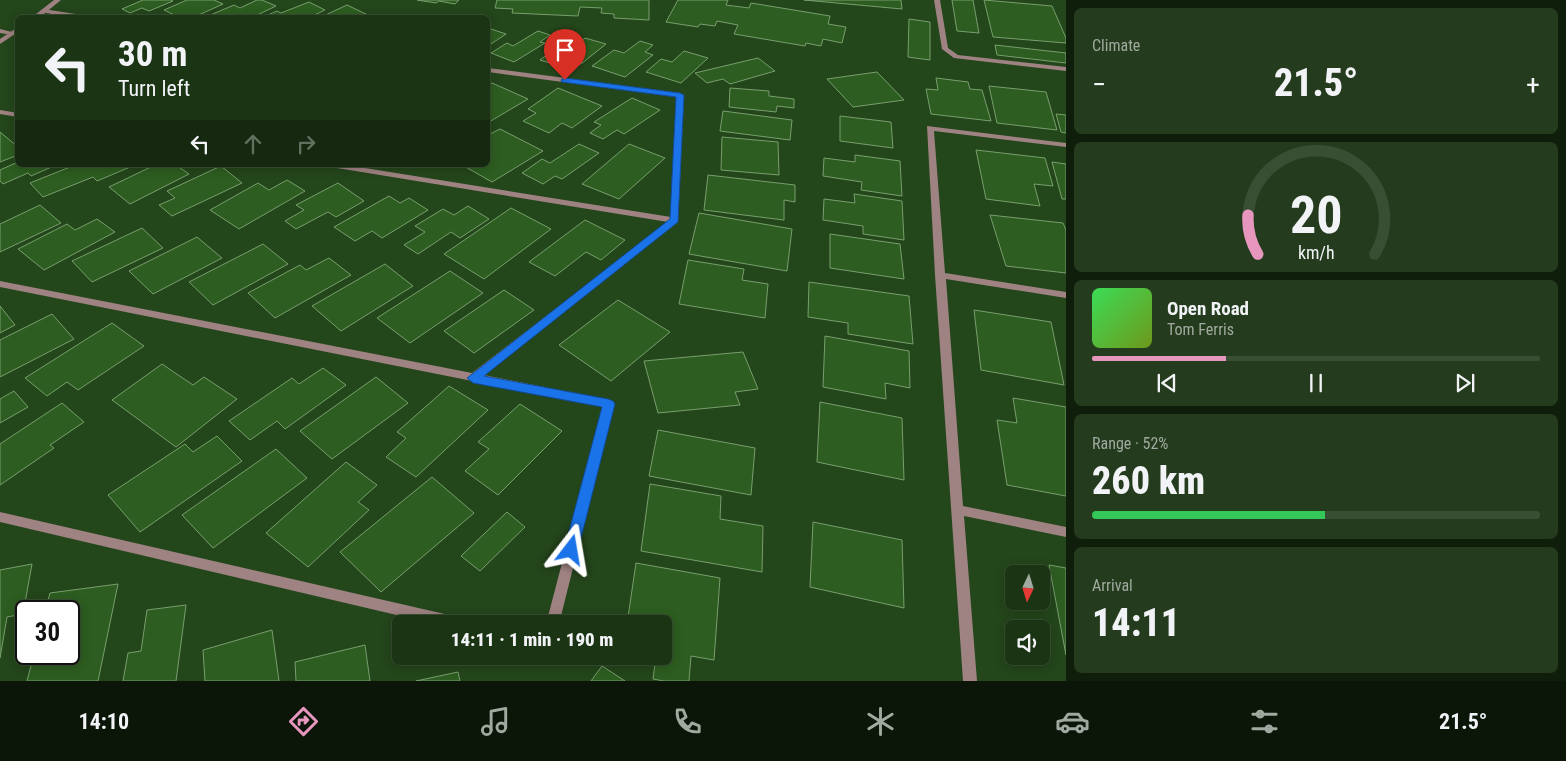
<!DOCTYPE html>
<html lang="en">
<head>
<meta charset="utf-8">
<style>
  body { margin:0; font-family:"Roboto Condensed",sans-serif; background:#243c1d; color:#f1f3f6; height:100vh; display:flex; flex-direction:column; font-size:19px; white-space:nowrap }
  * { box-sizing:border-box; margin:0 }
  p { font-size:16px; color:#a0aaa0 }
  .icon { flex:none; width:28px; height:28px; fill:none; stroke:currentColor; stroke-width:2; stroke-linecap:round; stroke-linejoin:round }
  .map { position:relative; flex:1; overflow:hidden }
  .details { display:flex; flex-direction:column; gap:8px; padding:8px; background:#0f1d0b; width:500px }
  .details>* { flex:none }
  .top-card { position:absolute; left:15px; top:15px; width:475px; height:152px; border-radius:8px; box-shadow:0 2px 12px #0003,0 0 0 1px #394f34; background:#1b3414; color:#f1f3f6; overflow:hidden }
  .needle { width:32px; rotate:184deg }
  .tools { position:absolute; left:1005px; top:565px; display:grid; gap:10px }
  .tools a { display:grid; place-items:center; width:45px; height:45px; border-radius:8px; background:#1b3414; box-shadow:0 2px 12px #0003,0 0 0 1px #394f34; font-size:25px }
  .speed { position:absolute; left:15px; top:600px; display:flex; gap:10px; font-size:25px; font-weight:700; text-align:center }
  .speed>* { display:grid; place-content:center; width:65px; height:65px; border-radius:50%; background:#1b3414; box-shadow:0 2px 12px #0003,0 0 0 1px #394f34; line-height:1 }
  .speed .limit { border:2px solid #111; border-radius:8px; background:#fff; color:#111 }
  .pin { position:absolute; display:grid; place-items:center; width:42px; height:42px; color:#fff; margin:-51px -21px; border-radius:50% 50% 50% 0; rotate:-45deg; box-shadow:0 0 5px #0007 }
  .pin .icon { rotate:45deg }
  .me { position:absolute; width:55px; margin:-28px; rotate:14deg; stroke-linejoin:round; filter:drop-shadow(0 0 4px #0008) }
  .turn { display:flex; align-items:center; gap:18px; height:105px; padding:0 20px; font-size:22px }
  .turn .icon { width:65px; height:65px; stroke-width:2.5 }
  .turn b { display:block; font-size:35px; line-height:42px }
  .lanes { display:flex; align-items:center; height:48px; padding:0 20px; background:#0003; justify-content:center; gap:25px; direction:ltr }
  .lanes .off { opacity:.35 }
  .big { font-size:38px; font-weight:800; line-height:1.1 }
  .details .widget { flex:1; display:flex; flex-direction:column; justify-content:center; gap:8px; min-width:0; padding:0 18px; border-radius:8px; background:#243c1d }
  .details .dial { align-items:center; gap:0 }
  .dial svg { height:130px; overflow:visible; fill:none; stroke:#394f34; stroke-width:7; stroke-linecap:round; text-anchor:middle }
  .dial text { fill:#f1f3f6; stroke:none }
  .song { display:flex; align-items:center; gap:15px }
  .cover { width:60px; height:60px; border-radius:8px; background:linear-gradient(135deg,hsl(130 70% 55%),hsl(80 70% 35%)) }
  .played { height:5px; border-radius:2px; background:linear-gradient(90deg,#e797bd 30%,#394f34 30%) }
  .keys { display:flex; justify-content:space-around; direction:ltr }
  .heat { display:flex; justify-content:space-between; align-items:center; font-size:28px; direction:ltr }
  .charge { height:8px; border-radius:4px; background:linear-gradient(90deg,#34c759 52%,#394f34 0) }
  .trip { position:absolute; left:392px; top:615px; width:280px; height:50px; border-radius:8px; background:#1b3414; box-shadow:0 2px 12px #0003,0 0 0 1px #394f34; font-weight:800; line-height:50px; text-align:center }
  .tab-bar { display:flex; height:80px; justify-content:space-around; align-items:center; background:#0b1508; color:#a0aaa0 }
  .tab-bar .icon { width:35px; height:35px }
  .tab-bar .current { color:#e797bd }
  .tab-bar b { font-size:22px; color:#f1f3f6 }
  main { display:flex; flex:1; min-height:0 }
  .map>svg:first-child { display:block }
  .building { fill:#2d5d20; stroke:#789e6e }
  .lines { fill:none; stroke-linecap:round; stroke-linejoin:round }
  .service { fill:#9f8282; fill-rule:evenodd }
  .minor { fill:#9f8282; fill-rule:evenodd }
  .tertiary { fill:#9f8282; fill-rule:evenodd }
  .route { fill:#1a73e8; stroke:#114b97 }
</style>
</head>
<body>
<main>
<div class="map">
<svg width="1066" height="681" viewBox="0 0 1066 681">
  <rect width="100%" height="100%" fill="#24461b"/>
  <g class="building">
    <polygon points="143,0 171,0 173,1 149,11 142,8 130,13 122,9"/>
    <polygon points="187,0 214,0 223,4 192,18 181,18 164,10"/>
    <polygon points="257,0 262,0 276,6 251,18 208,16 234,5 240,8"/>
    <polygon points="417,0 459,0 455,4 439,1 436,3"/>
    <polygon points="497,0 649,0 649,20 614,18 614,14 601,13 602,8 580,7 578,16 512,13 513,9 495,8"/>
    <polygon points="678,0 728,0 726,5 749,8 751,3 830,16 828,24 846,27 842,43 823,39 821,46 806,43 805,46 734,34 738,25 717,21 715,26 700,24 698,27 666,22"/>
    <polygon points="804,0 901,0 902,9"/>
    <polygon points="952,0 973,0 979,33 957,31"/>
    <polygon points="984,0 1052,6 1066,38 1066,43 993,37"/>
    <polygon points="309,2 325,10 308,18 261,18 277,11 281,13"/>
    <polygon points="347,5 370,16 366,18 319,18"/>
    <polygon points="909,19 930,22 930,60 908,57"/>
    <polygon points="488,28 506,34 488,46"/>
    <polygon points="538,31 550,35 540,42 545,43 514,62 491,53 507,43 513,46"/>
    <polygon points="585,38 606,44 581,64 567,59 559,66 540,60 562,43 573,47"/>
    <polygon points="640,41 653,45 645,52 653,55 625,77 592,66 614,50 624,53"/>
    <polygon points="995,45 1066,53 1066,63 997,55"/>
    <polygon points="684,51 708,58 681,83 646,72 661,59 672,62"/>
    <polygon points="758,58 775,71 730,84 723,79 707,83 695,73"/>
    <polygon points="877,72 904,100 853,107 827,79"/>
    <polygon points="936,78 968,82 970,89 982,90 991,121 931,114 926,89 938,90"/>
    <polygon points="492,83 528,99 489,122 488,121 488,85"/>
    <polygon points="989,86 1046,92 1057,130 997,123"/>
    <polygon points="558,88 602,106 572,128 562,123 549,133 523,121 536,113 528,109"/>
    <polygon points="730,88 769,91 769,96 794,99 794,108 777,106 776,112 729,107"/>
    <polygon points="632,98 660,110 624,134 617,130 603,139 590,133 601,125 594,122"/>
    <polygon points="723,111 792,120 790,140 720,131"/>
    <polygon points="1056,114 1066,115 1066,133 1061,132"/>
    <polygon points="840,116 891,122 893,148 840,141"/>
    <polygon points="500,129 543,151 492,182 462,165 488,165 488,135"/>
    <polygon points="0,132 18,147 18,155 0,162"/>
    <polygon points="722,137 778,142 779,175 721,170"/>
    <polygon points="579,144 599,153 562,179 555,176 543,184 522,173 542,159 550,163"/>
    <polygon points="629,144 665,158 619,199 582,184"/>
    <polygon points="976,150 1045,158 1053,186 1034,184 1040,206 986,199"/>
    <polygon points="855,155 900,161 902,196 861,190 862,182 823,176 824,158 855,162"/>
    <polygon points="18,162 18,165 56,165 31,176 28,173 3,184 0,181 0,170"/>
    <polygon points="1052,162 1066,164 1066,199 1062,199"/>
    <polygon points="75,165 135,165 97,181 93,177 43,197 30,183"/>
    <polygon points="155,165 176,165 189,174 130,204 109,187"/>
    <polygon points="221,166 242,183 172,216 159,205 175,198 167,191"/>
    <polygon points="708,175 795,185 795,202 784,200 784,220 704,210"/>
    <polygon points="287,180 305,191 239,229 210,210 258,183 269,190"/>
    <polygon points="338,183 364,201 336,217 328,212 296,229 285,221 304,210 296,205"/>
    <polygon points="854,194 902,201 904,240 863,234 863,226 823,220 824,199 855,203"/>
    <polygon points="389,196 400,203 409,198 428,210 382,238 372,231 355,241 334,227"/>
    <polygon points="40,205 61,223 0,252 0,224"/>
    <polygon points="468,206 489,219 460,238 451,232 418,254 404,245 425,232 415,226 443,209 454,215"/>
    <polygon points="511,208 551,229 484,279 444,254"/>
    <polygon points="699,213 792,229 787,271 689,254"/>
    <polygon points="990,215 1063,223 1066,230 1066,273 1006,266"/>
    <polygon points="97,219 115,232 44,270 18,249 67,224 75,230"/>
    <polygon points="585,220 625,240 601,260 586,252 555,276 529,262"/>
    <polygon points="142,228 163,248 92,282 72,261"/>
    <polygon points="830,234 900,244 904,279 830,268"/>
    <polygon points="197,237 222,258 153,294 129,271"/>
    <polygon points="263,244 288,264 213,305 189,282"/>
    <polygon points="329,258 351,275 275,318 248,293 300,265 306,270"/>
    <polygon points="688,260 744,269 742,280 768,284 765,318 679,304"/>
    <polygon points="385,264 413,286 341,331 312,306"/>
    <polygon points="450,271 483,293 410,343 377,318"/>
    <polygon points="809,282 909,296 913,344 848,334 848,323 808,317"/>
    <polygon points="504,290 534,310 474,353 444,331"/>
    <polygon points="618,300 670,332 611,381 559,345"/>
    <polygon points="0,306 15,325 0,333"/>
    <polygon points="974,310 1051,322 1064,385 981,370"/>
    <polygon points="52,314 74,339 0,377 0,340"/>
    <polygon points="112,323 144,346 78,390 67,382 47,396 25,378"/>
    <polygon points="825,336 909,351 910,388 885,383 886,399 823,387"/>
    <polygon points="743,352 758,389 735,392 740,405 658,413 644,361"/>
    <polygon points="162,364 193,385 204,377 237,399 176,447 112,400"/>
    <polygon points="323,368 346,385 285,429 277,421 250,440 229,421 292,378 299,384"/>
    <polygon points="376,377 408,403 332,459 300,431"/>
    <polygon points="449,386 488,410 416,477 386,457 406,438 397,432"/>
    <polygon points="14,391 28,407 0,423 0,399"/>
    <polygon points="1013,398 1066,407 1066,496 1007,485 997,420 1017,423"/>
    <polygon points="820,402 902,418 904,480 817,462"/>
    <polygon points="62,403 84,422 50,445 54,448 0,485 0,444"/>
    <polygon points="520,404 562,431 498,495 465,471 489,449 478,442"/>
    <polygon points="658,430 755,448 751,495 649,476"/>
    <polygon points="217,436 242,461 140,532 108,495 185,444 193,452"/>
    <polygon points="276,449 307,478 213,548 182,515"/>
    <polygon points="346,462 377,485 358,502 369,510 308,567 266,533"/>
    <polygon points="432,477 474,513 381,592 340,552"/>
    <polygon points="650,484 721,496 720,519 763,526 762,572 641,551"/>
    <polygon points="507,512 525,527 480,571 461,556"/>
    <polygon points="813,522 902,540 904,608 810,587"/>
    <polygon points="636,563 720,578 714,660 691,656 689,681 664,681 653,679 656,656 664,656 664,624 627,624"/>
    <polygon points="32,564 23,614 7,617 0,658 0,570"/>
    <polygon points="1049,565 1066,568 1066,655"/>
    <polygon points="118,584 98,681 27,681 34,654 69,654 69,611 45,611 50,593"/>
    <polygon points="186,605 176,681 123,681 128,653 141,651 147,610"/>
    <polygon points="272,630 279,681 205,681 203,650"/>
    <polygon points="365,645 370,681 296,681 295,662"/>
    <polygon points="602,666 625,681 591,681"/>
    <polygon points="458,672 460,681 416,681"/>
  </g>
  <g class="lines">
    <g class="service">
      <polygon points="0,29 16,33 13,35 0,33"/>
      <polygon points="927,126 1066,143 1066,147 934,131 945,273 1066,292 1066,298 946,279 963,506 1066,527 1066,537 964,516 977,681 963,681 935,275"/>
    </g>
    <g class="minor">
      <polygon points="934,0 940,0 948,48 958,55 1066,67 1066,71 954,58 942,49"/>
      <polygon points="43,9 89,16 92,18 73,18 41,12 40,11"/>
      <polygon points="488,68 680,93 684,95 678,222 484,375 609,400 613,401 614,404 559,624 546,624 603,407 0,287 0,281 472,373 668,222 331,167 327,165 346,165 671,217 676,97 488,72"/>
      <polygon points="0,110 18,113 18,117 0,114"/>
      <polygon points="0,512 462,618 467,620 468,624 435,624 0,522"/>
    </g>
    <g class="tertiary">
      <polygon points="54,0 61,0 39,18 31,18"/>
      <polygon points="18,27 18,32 0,44 0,39"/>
    </g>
  </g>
  <polygon class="route" points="565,78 680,93 684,95 678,222 484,376 608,399 613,401 615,404 578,550 576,555 571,557 566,555 564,550 602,407 473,383 467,378 670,219 676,97 562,82 561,80"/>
</svg>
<div class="tools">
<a><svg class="needle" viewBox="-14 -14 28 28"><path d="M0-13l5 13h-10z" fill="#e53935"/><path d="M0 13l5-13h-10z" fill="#a0aaa0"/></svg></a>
<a><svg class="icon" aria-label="sound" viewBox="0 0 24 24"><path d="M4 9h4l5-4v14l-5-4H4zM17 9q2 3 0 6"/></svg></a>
</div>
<div class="speed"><div class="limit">30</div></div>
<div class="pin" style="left:565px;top:80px;background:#d93025"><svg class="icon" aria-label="arrive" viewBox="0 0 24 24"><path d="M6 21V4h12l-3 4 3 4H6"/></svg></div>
<svg class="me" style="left:571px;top:550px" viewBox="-20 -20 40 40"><path d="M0-17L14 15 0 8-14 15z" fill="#1a73e8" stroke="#fff" stroke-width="4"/></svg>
<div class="trip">14:11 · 1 min · 190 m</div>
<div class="top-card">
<div class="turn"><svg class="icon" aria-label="left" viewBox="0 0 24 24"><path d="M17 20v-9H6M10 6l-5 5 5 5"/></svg><div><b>30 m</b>Turn left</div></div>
<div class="lanes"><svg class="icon" aria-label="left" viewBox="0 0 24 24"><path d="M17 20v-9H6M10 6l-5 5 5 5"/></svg><svg class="icon off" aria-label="ahead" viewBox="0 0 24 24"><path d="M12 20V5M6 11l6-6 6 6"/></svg><svg class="icon off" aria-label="right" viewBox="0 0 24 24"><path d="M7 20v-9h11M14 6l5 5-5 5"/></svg></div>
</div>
</div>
<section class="details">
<div class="widget"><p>Climate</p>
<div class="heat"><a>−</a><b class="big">21.5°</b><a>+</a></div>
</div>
<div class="widget dial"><svg viewBox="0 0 100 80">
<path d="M14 69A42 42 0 1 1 86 69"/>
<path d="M14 69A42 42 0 0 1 8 45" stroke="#e797bd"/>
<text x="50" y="56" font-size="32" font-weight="700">20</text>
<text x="50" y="72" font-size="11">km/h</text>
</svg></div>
<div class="widget">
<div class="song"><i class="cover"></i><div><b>Open Road</b><p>Tom Ferris</p></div></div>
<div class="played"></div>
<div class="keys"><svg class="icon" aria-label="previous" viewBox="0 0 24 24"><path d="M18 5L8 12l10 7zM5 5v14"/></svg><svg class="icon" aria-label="pause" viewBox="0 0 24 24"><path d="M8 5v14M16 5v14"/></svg><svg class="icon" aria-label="next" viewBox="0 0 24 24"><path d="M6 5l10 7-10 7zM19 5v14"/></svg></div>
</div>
<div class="widget"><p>Range · 52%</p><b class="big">260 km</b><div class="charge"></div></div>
<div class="widget"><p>Arrival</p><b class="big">14:11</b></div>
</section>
</main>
<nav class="tab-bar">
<b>14:10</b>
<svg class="icon current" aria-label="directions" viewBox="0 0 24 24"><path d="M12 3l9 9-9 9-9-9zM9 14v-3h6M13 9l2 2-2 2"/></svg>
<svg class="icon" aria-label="music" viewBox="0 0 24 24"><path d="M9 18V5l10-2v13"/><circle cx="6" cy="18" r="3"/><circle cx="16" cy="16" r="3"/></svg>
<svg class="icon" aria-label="phone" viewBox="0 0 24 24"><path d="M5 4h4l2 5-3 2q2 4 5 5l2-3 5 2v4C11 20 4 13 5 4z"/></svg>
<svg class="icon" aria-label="climate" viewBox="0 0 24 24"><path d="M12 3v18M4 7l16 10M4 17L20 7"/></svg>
<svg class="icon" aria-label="car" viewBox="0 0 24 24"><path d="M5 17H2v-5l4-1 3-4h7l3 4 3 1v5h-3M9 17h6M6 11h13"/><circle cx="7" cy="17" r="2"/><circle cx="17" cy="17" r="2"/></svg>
<svg class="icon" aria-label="filters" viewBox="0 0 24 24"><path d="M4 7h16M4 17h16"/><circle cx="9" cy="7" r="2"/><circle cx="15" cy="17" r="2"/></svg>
<b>21.5°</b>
</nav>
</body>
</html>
